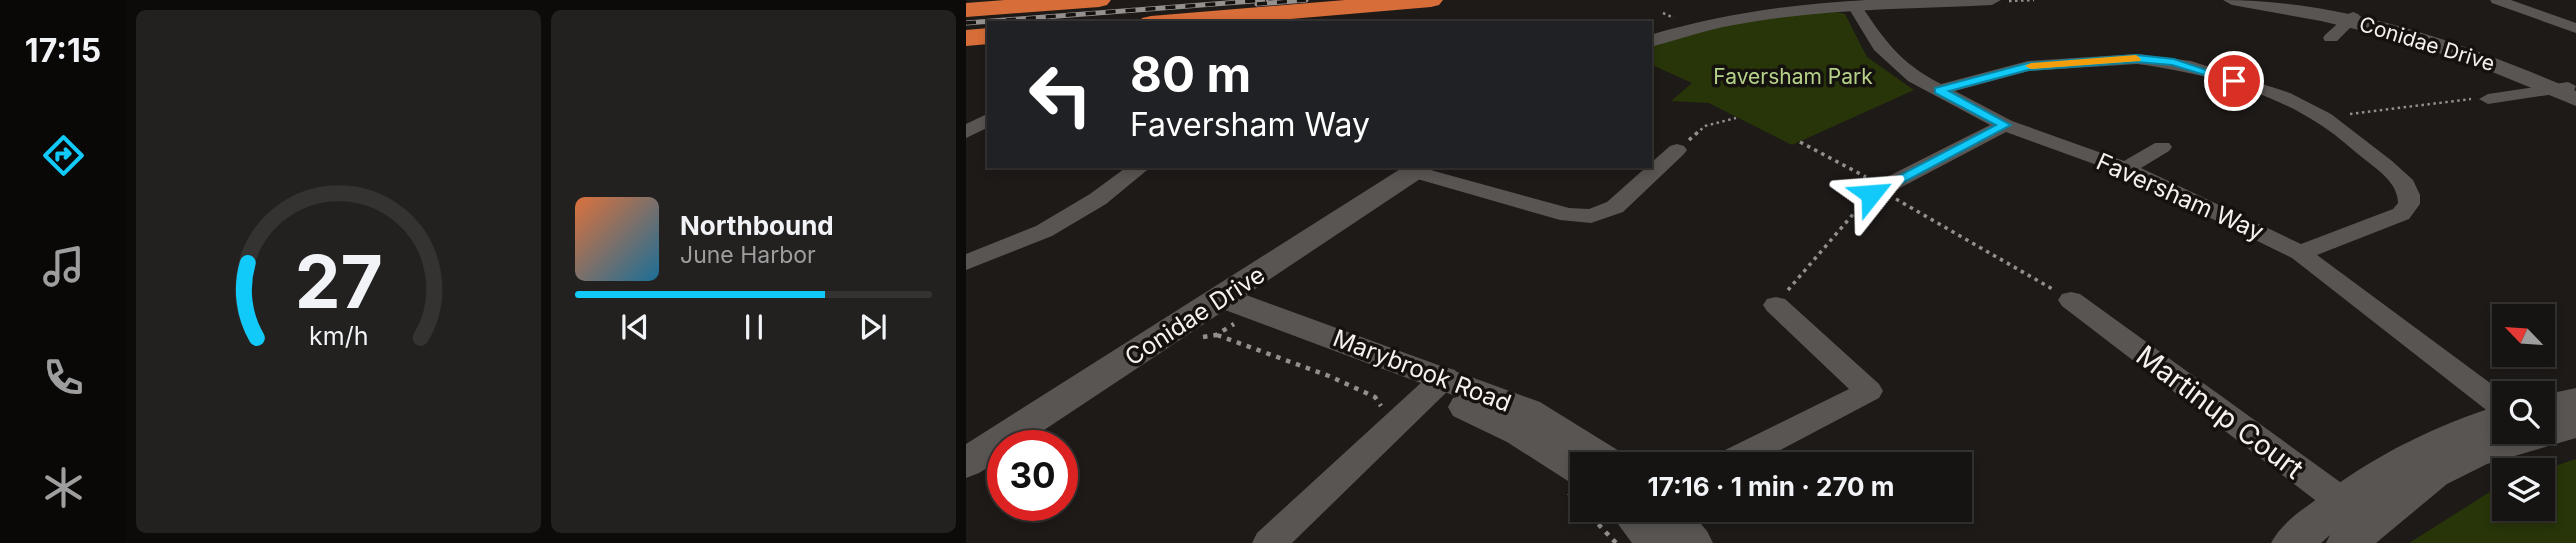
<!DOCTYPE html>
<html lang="en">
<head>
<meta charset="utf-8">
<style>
  body { margin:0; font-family:Inter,sans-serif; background:#232120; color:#f1f3f6; height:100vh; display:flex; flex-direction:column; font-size:26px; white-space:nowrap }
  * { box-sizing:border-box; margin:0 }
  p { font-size:23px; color:#9e9e9f }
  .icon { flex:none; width:38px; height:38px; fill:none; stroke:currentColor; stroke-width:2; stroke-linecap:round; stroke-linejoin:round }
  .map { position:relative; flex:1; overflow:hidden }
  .details { display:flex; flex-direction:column; gap:10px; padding:10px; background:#0c0b0a; width:840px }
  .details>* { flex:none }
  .guide { position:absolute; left:21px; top:21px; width:665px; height:147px; border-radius:0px; box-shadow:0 4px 10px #0003,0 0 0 2px #353332; background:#202124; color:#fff; overflow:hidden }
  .needle { width:46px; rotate:295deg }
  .controls { position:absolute; left:1526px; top:304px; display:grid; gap:14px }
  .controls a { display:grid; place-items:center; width:63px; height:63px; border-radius:0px; background:#161412; box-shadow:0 4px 10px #0003,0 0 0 2px #353332; font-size:35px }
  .speed { position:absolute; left:21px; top:430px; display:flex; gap:14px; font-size:35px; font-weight:700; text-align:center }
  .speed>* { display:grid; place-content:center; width:91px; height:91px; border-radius:50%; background:#161412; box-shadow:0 4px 10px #0003,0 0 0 2px #353332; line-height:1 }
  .speed .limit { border:10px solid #d22; background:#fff; color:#111 }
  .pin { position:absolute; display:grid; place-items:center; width:60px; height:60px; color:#fff; margin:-30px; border:4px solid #fff; border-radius:50%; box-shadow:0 2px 7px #0007 }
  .me { position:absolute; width:77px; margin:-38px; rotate:62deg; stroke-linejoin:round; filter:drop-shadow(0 0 5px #0008) }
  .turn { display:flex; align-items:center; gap:24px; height:147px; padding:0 28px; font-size:32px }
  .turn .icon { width:91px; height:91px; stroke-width:2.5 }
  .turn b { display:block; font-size:49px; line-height:60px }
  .details .card { flex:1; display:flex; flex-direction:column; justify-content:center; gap:10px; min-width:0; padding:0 24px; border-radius:10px; background:#232120 }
  .details .dial { align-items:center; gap:0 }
  .dial svg { height:182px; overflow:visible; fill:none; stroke:#353332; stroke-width:7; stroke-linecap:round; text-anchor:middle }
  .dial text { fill:#f1f3f6; stroke:none }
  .song { display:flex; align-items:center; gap:21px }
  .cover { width:84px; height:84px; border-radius:10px; background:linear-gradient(135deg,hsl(20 70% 55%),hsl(200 70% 35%)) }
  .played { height:7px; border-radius:4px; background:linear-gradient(90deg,#11cafa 70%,#353332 70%) }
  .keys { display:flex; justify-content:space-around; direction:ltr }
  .details .tiles { flex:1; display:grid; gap:10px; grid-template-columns:repeat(2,1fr) }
  .trip { position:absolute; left:604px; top:452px; width:402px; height:70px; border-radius:0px; background:#161412; box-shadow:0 4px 10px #0003,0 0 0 2px #353332; font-weight:700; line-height:70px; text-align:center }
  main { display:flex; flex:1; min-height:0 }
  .menu { display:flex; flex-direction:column; width:126px; justify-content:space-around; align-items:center; background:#090807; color:#9e9e9f }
  .menu .icon { width:49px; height:49px }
  .menu .current { color:#11cafa }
  .menu b { font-size:32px; color:#f1f3f6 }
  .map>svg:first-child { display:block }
  .green { fill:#273509 }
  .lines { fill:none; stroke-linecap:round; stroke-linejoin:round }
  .path-far2 { stroke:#938f8d; stroke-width:2.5; stroke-dasharray:2.5 3.5; stroke-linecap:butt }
  .path-far1 { stroke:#938f8d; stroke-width:3.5; stroke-dasharray:3.5 4.5; stroke-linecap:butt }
  .path { stroke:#938f8d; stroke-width:4.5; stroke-dasharray:4.5 6; stroke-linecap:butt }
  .minor { fill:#595552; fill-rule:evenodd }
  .tertiary { fill:#595552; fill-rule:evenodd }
  .motorway { fill:#d76d38; fill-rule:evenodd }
  .rail-casing { stroke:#95918f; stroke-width:5 }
  .rail { stroke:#15110f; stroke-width:3.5; stroke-dasharray:10; stroke-linecap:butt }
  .route { fill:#11cafa; stroke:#0b83a2; stroke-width:2 }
  .slow { fill:#f59e0b }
  .labels { text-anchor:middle; stroke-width:7; stroke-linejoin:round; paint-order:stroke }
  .far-street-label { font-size:21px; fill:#f4f1ef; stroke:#15110f }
  .far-park-label { font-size:21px; fill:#b6d289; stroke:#15110f }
  .street-label { font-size:24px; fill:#f4f1ef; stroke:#15110f }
  .near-street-label { font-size:28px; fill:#f4f1ef; stroke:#15110f }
</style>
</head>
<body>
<main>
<nav class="menu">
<b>17:15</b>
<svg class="icon current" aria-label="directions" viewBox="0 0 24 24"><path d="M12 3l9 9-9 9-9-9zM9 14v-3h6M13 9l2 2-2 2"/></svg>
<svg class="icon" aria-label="music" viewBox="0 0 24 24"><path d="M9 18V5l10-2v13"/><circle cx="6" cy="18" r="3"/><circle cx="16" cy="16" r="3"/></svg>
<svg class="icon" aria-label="phone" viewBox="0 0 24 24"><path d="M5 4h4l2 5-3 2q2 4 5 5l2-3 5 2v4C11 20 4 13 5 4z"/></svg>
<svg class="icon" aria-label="climate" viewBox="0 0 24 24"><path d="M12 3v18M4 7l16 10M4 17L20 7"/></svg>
</nav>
<section class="details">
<div class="tiles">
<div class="card dial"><svg viewBox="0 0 100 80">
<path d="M14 69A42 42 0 1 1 86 69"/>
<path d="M14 69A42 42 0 0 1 10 36" stroke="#11cafa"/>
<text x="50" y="56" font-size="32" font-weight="700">27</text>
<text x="50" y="72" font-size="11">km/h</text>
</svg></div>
<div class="card">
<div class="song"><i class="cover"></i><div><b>Northbound</b><p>June Harbor</p></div></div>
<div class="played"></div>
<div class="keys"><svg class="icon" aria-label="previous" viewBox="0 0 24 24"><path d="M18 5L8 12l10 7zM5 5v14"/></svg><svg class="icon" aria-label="pause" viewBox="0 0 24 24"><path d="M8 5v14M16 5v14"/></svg><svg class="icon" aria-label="next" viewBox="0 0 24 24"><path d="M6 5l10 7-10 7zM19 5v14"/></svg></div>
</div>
</div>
</section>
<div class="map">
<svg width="1610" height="543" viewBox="0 0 1610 543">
  <rect width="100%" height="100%" fill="#1e1a18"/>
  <g class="green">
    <polygon points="862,10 879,14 901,57 948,90 826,145 743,103 705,101 726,83 684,64 684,47 758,23"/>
    <polygon points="1610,459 1610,543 1443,543 1538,483 1538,509 1577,509 1577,471 1574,471"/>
  </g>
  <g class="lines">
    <g class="path-far2">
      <polyline points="1043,1 1068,0"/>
      <polyline points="697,13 708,18"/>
      <polyline points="1384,114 1505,99"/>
      <polyline points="730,134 739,126 770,118"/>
    </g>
    <g class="path-far1">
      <polyline points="723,140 732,132"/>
      <polyline points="834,142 900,177"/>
      <polyline points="930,199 1088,290"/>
      <polyline points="822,290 895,205"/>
    </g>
    <g class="path">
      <polyline points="251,335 363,376 409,397 415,406"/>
      <polyline points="237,337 250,335 268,324"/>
      <polyline points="603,493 616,507"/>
      <polyline points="618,509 650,543"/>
    </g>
    <g class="minor">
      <polygon points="1524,0 1545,0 1610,23 1610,33 1526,3"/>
      <path d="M882 1H892C919 40 931 61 975 84L1062 61 1171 54 1225 61 1324 93 1365 114 1426 161 1447 180 1454 195V204L1443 219 1351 255 1539 394 1538 419 1528 416 1326 258 1153 173 1040 132 913 199H897L894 194 897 189 1024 125 942 81 908 50 880 4ZM1171 64C1232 72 1298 89 1350 122 1367 132 1382 146 1397 158 1412 170 1432 183 1432 203L1427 209 1335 244 1175 168 1203 151 1206 147 1203 143H1189L1158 161 1046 121 989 91 1063 71Z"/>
      <polygon points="1387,12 1392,14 1395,17 1371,41 1359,41 1357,38 1359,35 1382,14"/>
      <polygon points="1602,82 1610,86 1608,91 1522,104 1513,99 1522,94"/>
      <polygon points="23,113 23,127 0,138 0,124"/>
      <polygon points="711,144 718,146 721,150 718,154 657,212 625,223 594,220 441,176 438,172 441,168 450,166 603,208 623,209 641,202 704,146"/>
      <polygon points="162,166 186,166 140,204 86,236 0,270 0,254 70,226 124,194"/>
      <polygon points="1105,292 1114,294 1399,500 1404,510 1399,520 1387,523 1375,520 1096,306 1092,300 1096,294"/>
      <polygon points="810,297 819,299 913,384 917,391 913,398 788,464 744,464 749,455 883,389 801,311 797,305 801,299"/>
      <polygon points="479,367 489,370 493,377 489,384 326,543 286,543 291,533 469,370"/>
    </g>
    <g class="tertiary">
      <path d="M900 0H1035L1026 5C940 9 853 9 768 25 739 30 712 40 684 47V35C755 14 826 4 900 0Z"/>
      <path d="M1257 0C1378 0 1500 43 1610 91V106L1519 69 1435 40 1355 21 1266 5Z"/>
      <polygon points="439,166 469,166 466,171 280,295 574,402 658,454 663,464 616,464 616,485 602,481 541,442 487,416 482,407 487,398 492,397 259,310 54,446 37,446 37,458 13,473 0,478 0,444"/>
      <path d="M1610 388V438L1521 464 1481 484 1410 543H1360L1364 535 1355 543H1305C1315 524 1334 511 1351 499 1409 455 1469 425 1538 404V430L1528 434 1538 431 1577 432V395Z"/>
      <polygon points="641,509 722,509 741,531 747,543 666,543"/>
    </g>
    <g class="motorway">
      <polygon points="39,0 145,0 141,5 133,7 0,17 0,3"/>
      <polygon points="379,0 477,0 473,5 465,7 276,23 173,23 176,18 185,16"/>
      <polygon points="23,28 23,44 0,46 0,30"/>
    </g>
    <defs>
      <g id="rail">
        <polyline points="291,4 340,0"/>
        <polyline points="0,23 300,0"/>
      </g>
    </defs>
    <use href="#rail" class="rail-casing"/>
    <use href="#rail" class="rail"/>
  </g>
  <polygon class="route" points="1171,55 1208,59 1273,81 1268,84 1206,65 1171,62 1062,70 983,91 1045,125 910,197 905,198 898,194 1030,125 969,93 969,88 1062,63"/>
  <polygon class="slow" points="1170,55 1175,59 1174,61 1065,69 1059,66 1065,63"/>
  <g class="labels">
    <g class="far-street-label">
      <text transform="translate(1461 44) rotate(17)" y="7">Conidae Drive</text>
    </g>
    <g class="far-park-label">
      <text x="827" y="84">Faversham Park</text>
    </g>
    <g class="street-label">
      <text transform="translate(1214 197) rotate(24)" y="8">Faversham Way</text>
      <text transform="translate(229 316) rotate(-33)" y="8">Conidae Drive</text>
      <text transform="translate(456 371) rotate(21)" y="8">Marybrook Road</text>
    </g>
    <g class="near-street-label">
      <text transform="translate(1254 412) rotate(37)" y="10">Martinup Court</text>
    </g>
  </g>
</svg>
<div class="controls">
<a><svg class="needle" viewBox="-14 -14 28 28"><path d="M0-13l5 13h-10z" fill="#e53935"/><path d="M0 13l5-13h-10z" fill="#9e9e9f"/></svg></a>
<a><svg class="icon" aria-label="search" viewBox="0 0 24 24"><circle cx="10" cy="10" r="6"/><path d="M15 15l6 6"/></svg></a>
<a><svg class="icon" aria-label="layers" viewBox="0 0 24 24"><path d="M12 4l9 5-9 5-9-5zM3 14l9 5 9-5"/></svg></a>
</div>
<div class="speed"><div class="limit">30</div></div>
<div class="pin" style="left:1268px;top:81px;background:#d93025"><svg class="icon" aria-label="arrive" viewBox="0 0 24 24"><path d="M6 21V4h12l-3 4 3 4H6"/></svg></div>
<svg class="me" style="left:905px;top:194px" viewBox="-20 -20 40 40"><path d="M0-17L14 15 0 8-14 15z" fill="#11cafa" stroke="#fff" stroke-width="4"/></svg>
<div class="trip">17:16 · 1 min · 270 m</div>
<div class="guide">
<div class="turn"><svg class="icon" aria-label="left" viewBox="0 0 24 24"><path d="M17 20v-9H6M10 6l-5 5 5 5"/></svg><div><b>80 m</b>Faversham Way</div></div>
</div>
</div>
</main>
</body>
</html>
